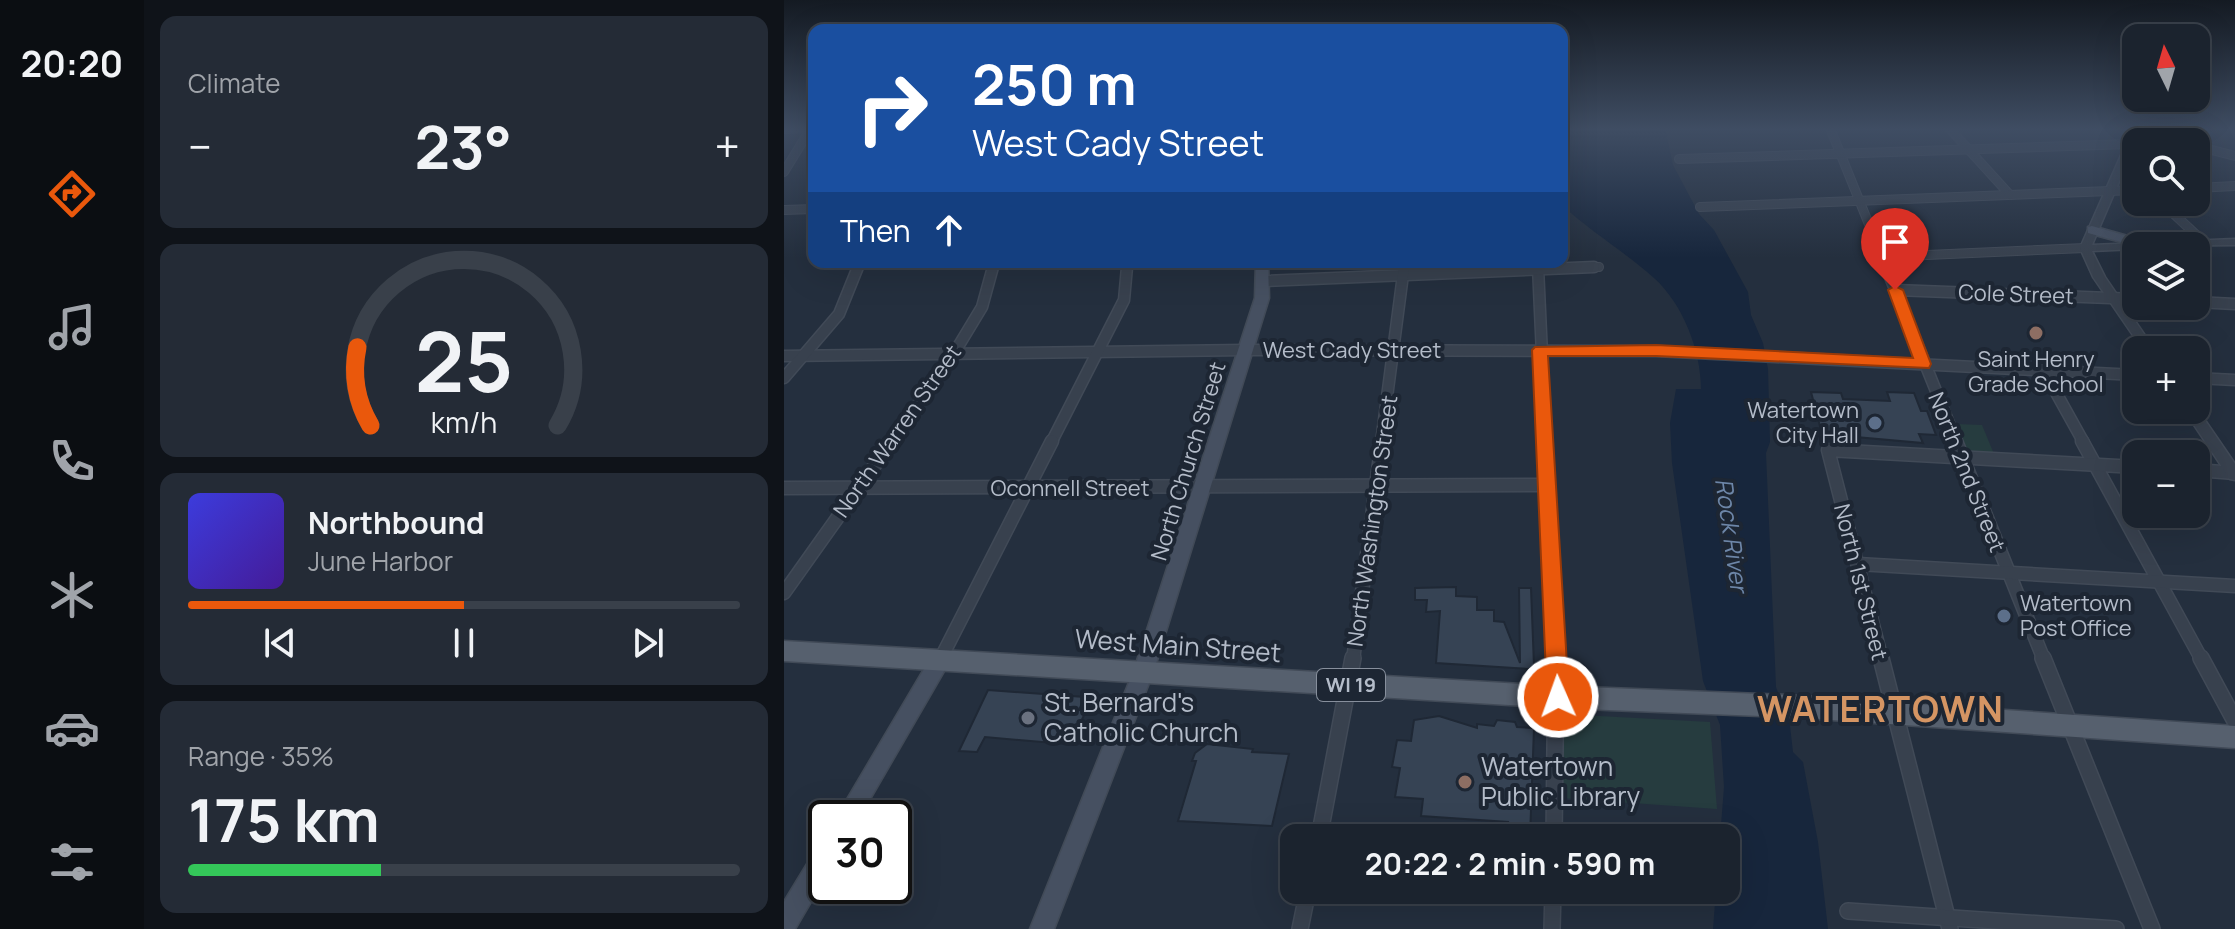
<!DOCTYPE html>
<html lang="en">
<head>
<meta charset="utf-8">
<style>
  body { margin:0; font-family:Manrope,sans-serif; background:#242b36; color:#f1f3f6; height:100vh; display:flex; flex-direction:column; font-size:30px; white-space:nowrap }
  * { box-sizing:border-box; margin:0 }
  p { font-size:26px; color:#a0a4aa }
  .icon { flex:none; width:44px; height:44px; fill:none; stroke:currentColor; stroke-width:2; stroke-linecap:round; stroke-linejoin:round }
  .map { position:relative; flex:1; overflow:hidden }
  .details { display:flex; flex-direction:column; gap:16px; padding:16px; background:#0f1319; width:640px }
  .details>* { flex:none }
  .banner { position:absolute; left:24px; top:24px; width:760px; height:244px; border-radius:16px; box-shadow:0 8px 32px #0002,0 0 0 2px #39404a; background:#1a4fa0; color:#fff; overflow:hidden }
  .needle { width:52px; rotate:355deg }
  .fabs { position:absolute; left:1338px; top:24px; display:grid; gap:16px }
  .fabs a { display:grid; place-items:center; width:88px; height:88px; border-radius:16px; background:#1b232e; box-shadow:0 8px 32px #0002,0 0 0 2px #39404a; font-size:40px }
  .speed { position:absolute; left:24px; top:800px; display:flex; gap:16px; font-size:40px; font-weight:700; text-align:center }
  .speed>* { display:grid; place-content:center; width:104px; height:104px; border-radius:50%; background:#1b232e; box-shadow:0 8px 32px #0002,0 0 0 2px #39404a; line-height:1 }
  .speed .limit { border:4px solid #111; border-radius:12px; background:#fff; color:#111 }
  .pin { position:absolute; display:grid; place-items:center; width:68px; height:68px; color:#fff; margin:-82px -34px; border-radius:50% 50% 50% 0; rotate:-45deg; box-shadow:0 0 8px #0007 }
  .pin .icon { rotate:45deg }
  .me { position:absolute; width:88px; margin:-44px; rotate:358deg; stroke-linejoin:round; filter:drop-shadow(0 0 6px #0008) }
  .turn { display:flex; align-items:center; gap:28px; height:168px; padding:0 32px; font-size:36px }
  .turn .icon { width:104px; height:104px; stroke-width:2.5 }
  .turn b { display:block; font-size:56px; line-height:68px }
  .then { display:flex; align-items:center; height:76px; padding:0 32px; background:#0003; gap:16px; font-size:30px }
  .big { font-size:60px; font-weight:700; line-height:1.1 }
  .details .tile { flex:1; display:flex; flex-direction:column; justify-content:center; gap:12px; min-width:0; padding:0 28px; border-radius:16px; background:#242b36 }
  .details .dial { align-items:center; gap:0 }
  .dial svg { height:208px; overflow:visible; fill:none; stroke:#39404a; stroke-width:7; stroke-linecap:round; text-anchor:middle }
  .dial text { fill:#f1f3f6; stroke:none }
  .song { display:flex; align-items:center; gap:24px }
  .cover { width:96px; height:96px; border-radius:12px; background:linear-gradient(135deg,hsl(240 70% 55%),hsl(260 70% 35%)) }
  .played { height:8px; border-radius:4px; background:linear-gradient(90deg,#ea580c 50%,#39404a 50%) }
  .keys { display:flex; justify-content:space-around; direction:ltr }
  .heat { display:flex; justify-content:space-between; align-items:center; font-size:44px; direction:ltr }
  .charge { height:12px; border-radius:6px; background:linear-gradient(90deg,#34c759 35%,#39404a 0) }
  .trip { position:absolute; left:496px; top:824px; width:460px; height:80px; border-radius:16px; background:#1b232e; box-shadow:0 8px 32px #0002,0 0 0 2px #39404a; font-weight:700; line-height:80px; text-align:center }
  main { display:flex; flex:1; min-height:0 }
  .tab-bar { display:flex; flex-direction:column; width:144px; justify-content:space-around; align-items:center; background:#0b0e12; color:#a0a4aa }
  .tab-bar .icon { width:56px; height:56px }
  .tab-bar .selected { color:#ea580c }
  .tab-bar b { font-size:36px; color:#f1f3f6 }
  .map>svg:first-child { display:block }
  .green { fill:#263c3f }
  .water { fill:#17263c }
  .building { fill:#364354; stroke:#1f2835; stroke-width:2 }
  .lines { fill:none; stroke-linecap:round; stroke-linejoin:round }
  .minor-far3-casing { stroke:#414a57; stroke-width:10 }
  .minor-far2-casing { stroke:#414a57; stroke-width:13 }
  .minor-far1-casing { stroke:#414a57; stroke-width:15 }
  .minor-casing { stroke:#414a57; stroke-width:18 }
  .tertiary-casing { stroke:#414a57; stroke-width:3 }
  .secondary-casing { stroke:#414a57; stroke-width:3 }
  .primary-casing { stroke:#414a57; stroke-width:3 }
  .minor-far3 { stroke:#38414e; stroke-width:8 }
  .minor-far2 { stroke:#38414e; stroke-width:10 }
  .minor-far1 { stroke:#38414e; stroke-width:12 }
  .minor { stroke:#38414e; stroke-width:15 }
  .tertiary { fill:#38414e; fill-rule:evenodd }
  .secondary { fill:#465061; fill-rule:evenodd }
  .primary { fill:#56606e; fill-rule:evenodd }
  .route { fill:#ea580c; stroke:#983908; stroke-width:2 }
  .education-dot { fill:#8d6e63; stroke:#1d2633; stroke-width:3 }
  .service-dot { fill:#5c6f8a; stroke:#1d2633; stroke-width:3 }
  .worship-dot { fill:#6b7280; stroke:#1d2633; stroke-width:3 }
  .labels { text-anchor:middle; stroke-width:8; stroke-linejoin:round; paint-order:stroke }
  .shield { fill:#1d2633; stroke:#878f9c; stroke-width:2 }
  .shield-label { font-size:20px; font-weight:bold; fill:#b4bcc9 }
  .street-label { font-size:22px; fill:#b4bcc9; stroke:#1d2633 }
  .poi-label { font-size:22px; fill:#b4bcc9; stroke:#1d2633 }
  .water-label { font-size:24px; font-style:italic; fill:#6d86a8; stroke:#1d2633 }
  .near-street-label { font-size:26px; fill:#b4bcc9; stroke:#1d2633 }
  .near-poi-label { font-size:26px; fill:#b4bcc9; stroke:#1d2633; text-anchor:start }
  .near-district-label { font-size:36px; font-weight:bold; letter-spacing:2px; fill:#d59563; stroke:#1d2633 }
</style>
</head>
<body>
<main>
<nav class="tab-bar">
<b>20:20</b>
<svg class="icon selected" aria-label="directions" viewBox="0 0 24 24"><path d="M12 3l9 9-9 9-9-9zM9 14v-3h6M13 9l2 2-2 2"/></svg>
<svg class="icon" aria-label="music" viewBox="0 0 24 24"><path d="M9 18V5l10-2v13"/><circle cx="6" cy="18" r="3"/><circle cx="16" cy="16" r="3"/></svg>
<svg class="icon" aria-label="phone" viewBox="0 0 24 24"><path d="M5 4h4l2 5-3 2q2 4 5 5l2-3 5 2v4C11 20 4 13 5 4z"/></svg>
<svg class="icon" aria-label="climate" viewBox="0 0 24 24"><path d="M12 3v18M4 7l16 10M4 17L20 7"/></svg>
<svg class="icon" aria-label="car" viewBox="0 0 24 24"><path d="M5 17H2v-5l4-1 3-4h7l3 4 3 1v5h-3M9 17h6M6 11h13"/><circle cx="7" cy="17" r="2"/><circle cx="17" cy="17" r="2"/></svg>
<svg class="icon" aria-label="filters" viewBox="0 0 24 24"><path d="M4 7h16M4 17h16"/><circle cx="9" cy="7" r="2"/><circle cx="15" cy="17" r="2"/></svg>
</nav>
<section class="details">
<div class="tile"><p>Climate</p>
<div class="heat"><a>−</a><b class="big">23°</b><a>+</a></div>
</div>
<div class="tile dial"><svg viewBox="0 0 100 80">
<path d="M14 69A42 42 0 1 1 86 69"/>
<path d="M14 69A42 42 0 0 1 9 39" stroke="#ea580c"/>
<text x="50" y="56" font-size="32" font-weight="700">25</text>
<text x="50" y="72" font-size="11">km/h</text>
</svg></div>
<div class="tile">
<div class="song"><i class="cover"></i><div><b>Northbound</b><p>June Harbor</p></div></div>
<div class="played"></div>
<div class="keys"><svg class="icon" aria-label="previous" viewBox="0 0 24 24"><path d="M18 5L8 12l10 7zM5 5v14"/></svg><svg class="icon" aria-label="pause" viewBox="0 0 24 24"><path d="M8 5v14M16 5v14"/></svg><svg class="icon" aria-label="next" viewBox="0 0 24 24"><path d="M6 5l10 7-10 7zM19 5v14"/></svg></div>
</div>
<div class="tile"><p>Range · 35%</p><b class="big">175 km</b><div class="charge"></div></div>
</section>
<div class="map">
<svg width="1451" height="929" viewBox="0 0 1451 929">
  <rect width="100%" height="100%" fill="#242f3e"/>
  <g class="green">
    <polygon points="1172,424 1198,425 1210,454 1184,452"/>
    <polygon points="778,714 926,722 933,809 777,798"/>
  </g>
  <path class="water" d="M778 128H881L889 165 915 214 930 230 964 292 967 315 979 343 984 369 986 442 982 453 992 687 1006 726 1009 752 1019 762 1034 842 1044 929H929L932 890H942V838H936L940 787 936 725 919 681 888 463 886 423 892 389H917C917 351 899 304 870 278 841 252 807 232 778 205Z"/>
  <g class="building">
    <polygon points="1027,392 1057,393 1059,399 1106,401 1103,392 1130,393 1137,411 1143,411 1152,435 1135,434 1139,443 1038,434"/>
    <polygon points="672,587 672,596 693,597 693,610 710,610 710,621 720,622 736,663 735,588 747,588 750,666 745,669 652,663 656,611 642,612 643,600 631,600 631,588"/>
    <polygon points="204,690 301,697 295,710 302,711 294,728 287,727 281,744 201,737 193,752 175,751"/>
    <polygon points="655,716 693,728 693,724 710,726 713,720 731,722 733,727 750,728 746,837 723,835 724,822 637,816 639,799 611,797 616,768 608,767 613,740 627,741 630,720"/>
    <polygon points="423,744 469,749 468,752 505,754 488,826 394,821 412,761 408,761 411,753"/>
  </g>
  <g class="lines">
    <defs>
      <g id="minor-far3">
        <polyline points="1046,128 1103,269"/>
        <polyline points="1165,128 1226,195"/>
        <polyline points="0,129 22,128"/>
        <polyline points="1353,130 1397,142"/>
        <polyline points="1412,146 1451,156"/>
        <polyline points="895,159 1346,144"/>
        <polyline points="0,172 27,128"/>
        <polyline points="1412,188 1451,186"/>
        <polyline points="1377,202 1421,243"/>
        <polyline points="916,207 1352,190"/>
        <polyline points="0,210 30,209"/>
        <polyline points="1098,257 1301,248"/>
        <polyline points="754,262 754,269"/>
        <polyline points="73,269 76,262"/>
        <polyline points="209,269 211,262"/>
        <polyline points="343,269 344,262"/>
        <polyline points="620,269 621,262"/>
        <polyline points="762,269 815,267"/>
      </g>
      <g id="minor-far2">
        <polyline points="754,267 762,443"/>
        <polyline points="1102,267 1173,443"/>
        <polyline points="480,281 810,267"/>
        <polyline points="1111,290 1352,299"/>
        <polyline points="1412,302 1451,304"/>
        <polyline points="0,356 462,350 872,351 1352,375"/>
        <polyline points="1260,371 1300,443"/>
        <polyline points="0,378 55,314 74,267"/>
        <polyline points="1412,378 1451,380"/>
        <polyline points="106,443 169,355 198,307 209,267"/>
        <polyline points="267,443 340,300 343,267"/>
        <polyline points="597,443 620,267"/>
      </g>
      <g id="minor-far1">
        <polyline points="762,441 772,660"/>
        <polyline points="1172,441 1260,660"/>
        <polyline points="1298,441 1418,660"/>
        <polyline points="1412,470 1451,473"/>
        <polyline points="0,488 764,485"/>
        <polyline points="1074,564 1451,586"/>
        <polyline points="0,593 108,441"/>
        <polyline points="156,660 268,441"/>
        <polyline points="569,660 598,441"/>
        <polyline points="1098,660 1044,450 1352,467"/>
      </g>
      <g id="minor">
        <polyline points="1097,658 1166,929"/>
        <polyline points="1259,658 1368,929"/>
        <polyline points="1417,658 1451,721"/>
        <polyline points="535,838 569,658"/>
        <polyline points="770,838 772,658"/>
        <polyline points="1064,911 1332,929"/>
        <polyline points="516,929 524,890"/>
        <polyline points="768,929 769,890"/>
      </g>
      <g id="tertiary">
        <polygon points="1349,128 1358,128 1308,245 1451,239 1451,245 1352,246 1352,249 1308,251 1321,277 1371,350 1359,350 1309,277 1296,248"/>
        <polygon points="1412,407 1451,464 1451,480 1446,479 1400,410 1412,410"/>
      </g>
      <g id="secondary">
        <polygon points="1308,226 1365,242 1367,245 1352,246 1304,233 1304,227"/>
        <polygon points="472,262 484,262 485,298 370,670 270,929 246,929 350,670 471,298"/>
        <polygon points="156,651 163,654 166,660 163,666 75,818 52,818 149,654"/>
        <polygon points="42,843 42,876 11,929 0,929 0,902 34,846"/>
      </g>
      <polygon id="primary" points="0,641 774,686 1004,695 1451,726 1451,748 1004,717 774,708 0,661"/>
    </defs>
    <use href="#minor-far3" class="minor-far3-casing"/>
    <use href="#minor-far2" class="minor-far2-casing"/>
    <use href="#minor-far1" class="minor-far1-casing"/>
    <use href="#minor" class="minor-casing"/>
    <use href="#tertiary" class="tertiary-casing"/>
    <use href="#secondary" class="secondary-casing"/>
    <use href="#primary" class="primary-casing"/>
    <use href="#minor-far3" class="minor-far3"/>
    <use href="#minor-far2" class="minor-far2"/>
    <use href="#minor-far1" class="minor-far1"/>
    <use href="#minor" class="minor"/>
    <use href="#tertiary" class="tertiary"/>
    <use href="#secondary" class="secondary"/>
    <use href="#primary" class="primary"/>
  </g>
  <linearGradient id="sky" x2="0" y2="1"><stop stop-color="#141a22"/><stop offset="0.5" stop-color="#3f4d63"/><stop offset="1" stop-color="#3f4d63" stop-opacity="0"/></linearGradient>
  <rect width="1451" height="258" fill="url(#sky)"/>
  <polygon class="route" points="1111,286 1119,290 1147,364 1145,368 872,356 764,356 785,697 782,705 774,708 766,705 763,697 748,350 751,347 872,345 1129,358 1104,290"/>
  <g class="education-dot">
    <circle cx="1252" cy="333" r="8"/>
    <circle cx="681" cy="782" r="8"/>
  </g>
  <g class="service-dot">
    <circle cx="1091" cy="423" r="8"/>
    <circle cx="1220" cy="616" r="8"/>
  </g>
  <circle class="worship-dot" cx="244" cy="718" r="8"/>
  <g class="labels">
    <rect class="shield" x="533" y="669" width="68" height="32" rx="6"/>
    <g class="shield-label">
      <text x="567" y="692">WI 19</text>
    </g>
    <g class="street-label">
      <text transform="translate(1232 294) rotate(2)" y="8">Cole Street</text>
      <text x="568" y="358">West Cady Street</text>
      <text transform="translate(113 431) rotate(-55)" y="8">North Warren Street</text>
      <text transform="translate(404 461) rotate(-73)" y="8">North Church Street</text>
      <text transform="translate(1183 472) rotate(68)" y="8">North 2nd Street</text>
      <text x="286" y="496">Oconnell Street</text>
      <text transform="translate(588 521) rotate(-82)" y="8">North Washington Street</text>
      <text transform="translate(1077 582) rotate(76)" y="8">North 1st Street</text>
    </g>
    <g class="poi-label">
      <text x="1252" y="367">Saint Henry<tspan x="1252" dy="25">Grade School</tspan></text>
      <text x="1075" y="418" text-anchor="end">Watertown<tspan x="1075" dy="25">City Hall</tspan></text>
      <text x="1236" y="611" text-anchor="start">Watertown<tspan x="1236" dy="25">Post Office</tspan></text>
    </g>
    <g class="water-label">
      <text transform="translate(947 535) rotate(82)" y="8">Rock River</text>
    </g>
    <g class="near-street-label">
      <text transform="translate(394 646) rotate(4)" y="9">West Main Street</text>
    </g>
    <g class="near-poi-label">
      <text x="260" y="712">St. Bernard's<tspan x="260" dy="30">Catholic Church</tspan></text>
      <text x="697" y="776">Watertown<tspan x="697" dy="30">Public Library</tspan></text>
    </g>
    <g class="near-district-label">
      <text x="1097" y="722">WATERTOWN</text>
    </g>
  </g>
</svg>
<div class="fabs">
<a><svg class="needle" viewBox="-14 -14 28 28"><path d="M0-13l5 13h-10z" fill="#e53935"/><path d="M0 13l5-13h-10z" fill="#a0a4aa"/></svg></a>
<a><svg class="icon" aria-label="search" viewBox="0 0 24 24"><circle cx="10" cy="10" r="6"/><path d="M15 15l6 6"/></svg></a>
<a><svg class="icon" aria-label="layers" viewBox="0 0 24 24"><path d="M12 4l9 5-9 5-9-5zM3 14l9 5 9-5"/></svg></a>
<a>+</a>
<a>−</a>
</div>
<div class="speed"><div class="limit">30</div></div>
<div class="pin" style="left:1111px;top:290px;background:#d93025"><svg class="icon" aria-label="arrive" viewBox="0 0 24 24"><path d="M6 21V4h12l-3 4 3 4H6"/></svg></div>
<svg class="me" style="left:774px;top:697px" viewBox="-20 -20 40 40"><circle r="17" fill="#ea580c" stroke="#fff" stroke-width="3"/><path d="M0-11L8 9 0 5-8 9z" fill="#fff"/></svg>
<div class="trip">20:22 · 2 min · 590 m</div>
<div class="banner">
<div class="turn"><svg class="icon" aria-label="right" viewBox="0 0 24 24"><path d="M7 20v-9h11M14 6l5 5-5 5"/></svg><div><b>250 m</b>West Cady Street</div></div>
<div class="then">Then<svg class="icon" aria-label="ahead" viewBox="0 0 24 24"><path d="M12 20V5M6 11l6-6 6 6"/></svg></div>
</div>
</div>
</main>
</body>
</html>
